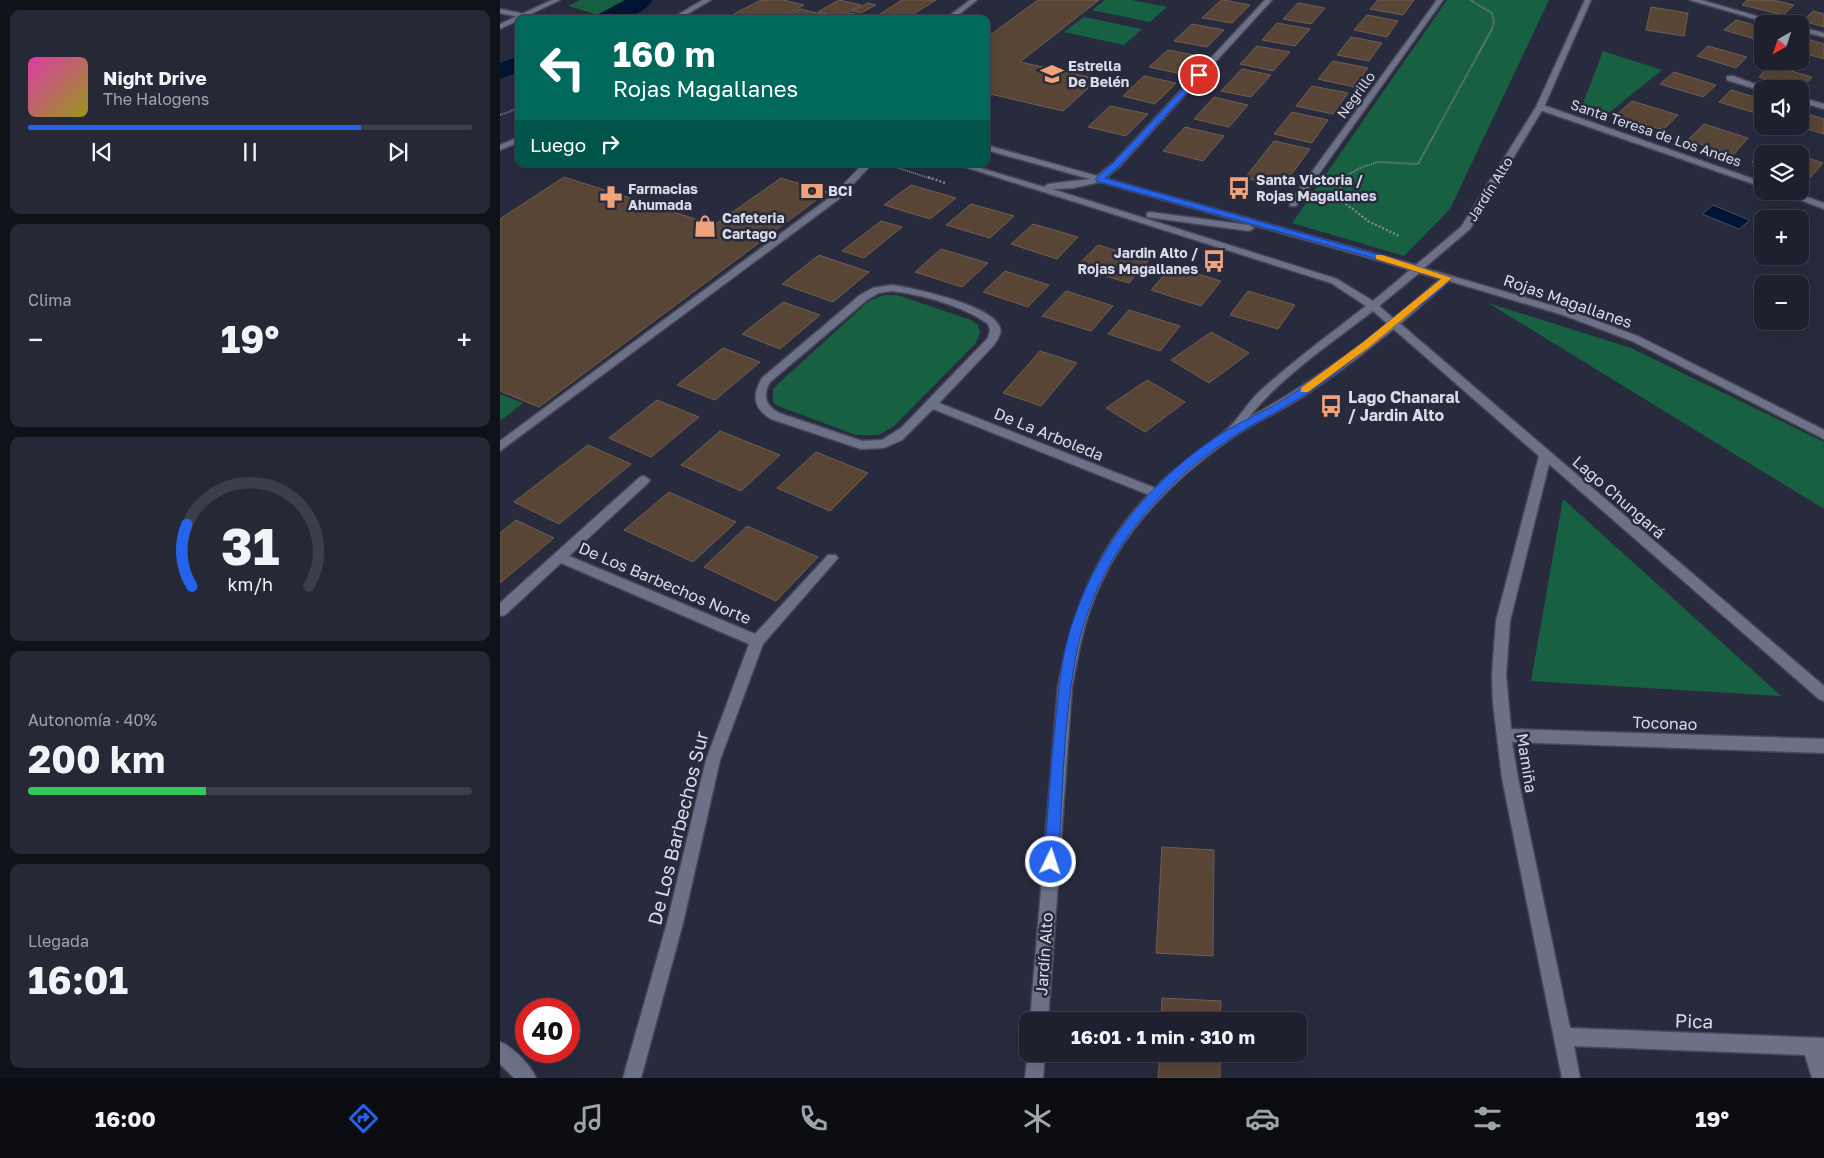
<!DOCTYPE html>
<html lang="es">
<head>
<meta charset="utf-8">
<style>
  body { margin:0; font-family:"Golos Text",sans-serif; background:#262836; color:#f1f3f6; height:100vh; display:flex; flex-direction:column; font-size:19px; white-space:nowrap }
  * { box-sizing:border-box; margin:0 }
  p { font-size:16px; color:#a1a3aa }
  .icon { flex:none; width:28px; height:28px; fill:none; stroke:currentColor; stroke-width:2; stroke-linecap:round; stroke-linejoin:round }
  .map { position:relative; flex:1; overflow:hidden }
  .details { display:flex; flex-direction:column; gap:10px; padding:10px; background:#101219; width:500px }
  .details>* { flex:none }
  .guide { position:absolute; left:15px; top:15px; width:475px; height:152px; border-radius:10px; box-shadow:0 5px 20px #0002,0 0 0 1px #3c3e4a; background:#00695c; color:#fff; overflow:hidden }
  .needle { width:32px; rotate:219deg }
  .buttons { position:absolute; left:1254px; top:15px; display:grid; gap:10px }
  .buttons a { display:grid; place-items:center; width:55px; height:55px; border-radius:10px; background:#1e202e; box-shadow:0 5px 20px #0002,0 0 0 1px #3c3e4a; font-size:25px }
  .speed { position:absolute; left:15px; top:998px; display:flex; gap:10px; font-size:25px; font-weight:700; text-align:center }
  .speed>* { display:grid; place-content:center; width:65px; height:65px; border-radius:50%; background:#1e202e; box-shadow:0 5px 20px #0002,0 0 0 1px #3c3e4a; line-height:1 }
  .speed .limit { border:8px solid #d22; background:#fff; color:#111 }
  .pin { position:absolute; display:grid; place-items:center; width:42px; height:42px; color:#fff; margin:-21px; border:2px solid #fff; border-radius:50%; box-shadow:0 1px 5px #0007 }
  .me { position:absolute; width:55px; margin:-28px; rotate:4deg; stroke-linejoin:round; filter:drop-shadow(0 0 4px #0008) }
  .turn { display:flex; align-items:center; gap:18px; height:105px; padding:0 15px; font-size:22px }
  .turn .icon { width:65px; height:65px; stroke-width:2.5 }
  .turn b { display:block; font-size:35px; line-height:42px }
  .then { display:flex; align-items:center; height:48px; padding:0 15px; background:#0003; gap:10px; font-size:19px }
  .big { font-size:38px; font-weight:700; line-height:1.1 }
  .details .tile { flex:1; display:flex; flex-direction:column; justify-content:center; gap:8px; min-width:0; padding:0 18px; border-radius:10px; background:#262836 }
  .details .dial { align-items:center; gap:0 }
  .dial svg { height:130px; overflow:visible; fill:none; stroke:#3c3e4a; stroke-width:7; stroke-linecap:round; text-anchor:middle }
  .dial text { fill:#f1f3f6; stroke:none }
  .song { display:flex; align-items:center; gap:15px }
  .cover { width:60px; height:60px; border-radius:8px; background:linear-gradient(135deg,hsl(320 70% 55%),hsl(60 70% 35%)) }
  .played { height:5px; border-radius:2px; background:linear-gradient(90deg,#2563eb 75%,#3c3e4a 75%) }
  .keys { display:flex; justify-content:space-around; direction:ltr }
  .heat { display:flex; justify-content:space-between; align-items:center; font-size:28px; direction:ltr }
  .charge { height:8px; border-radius:4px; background:linear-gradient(90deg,#34c759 40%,#3c3e4a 0) }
  .trip { position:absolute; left:519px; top:1012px; width:288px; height:50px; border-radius:10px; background:#1e202e; box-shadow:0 5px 20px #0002,0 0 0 1px #3c3e4a; font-weight:700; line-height:50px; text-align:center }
  .dock { display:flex; height:80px; justify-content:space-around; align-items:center; background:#0c0d12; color:#a1a3aa }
  .dock .icon { width:35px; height:35px }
  .dock .on { color:#2563eb }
  .dock b { font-size:22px; color:#f1f3f6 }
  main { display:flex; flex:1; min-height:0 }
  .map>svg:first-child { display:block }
  .green { fill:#176142 }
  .water { fill:#011433; stroke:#425069 }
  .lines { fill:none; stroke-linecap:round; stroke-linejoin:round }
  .canal { fill:#011433; fill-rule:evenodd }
  .building { fill:#584536; stroke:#725e4e }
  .lane-casing { stroke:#454758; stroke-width:3 }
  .street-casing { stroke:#454758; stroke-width:3 }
  .secondary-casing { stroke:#454758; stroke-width:3 }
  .path-far1 { stroke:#828494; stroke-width:2; stroke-dasharray:1 1; stroke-linecap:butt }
  .path { stroke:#828494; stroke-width:2.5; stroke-dasharray:2 2; stroke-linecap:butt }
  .lane { fill:#6d7188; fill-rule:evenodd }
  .street { fill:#6d7188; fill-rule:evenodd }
  .secondary { fill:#6d7188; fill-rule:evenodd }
  .route { fill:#2563eb; stroke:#184099 }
  .slow { fill:#f59e0b }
  .labels { text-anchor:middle; stroke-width:5; stroke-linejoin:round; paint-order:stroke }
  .far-poi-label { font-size:14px; font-weight:bold; fill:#d9dbe8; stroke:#282b3e; text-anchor:start }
  .far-street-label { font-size:14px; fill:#d9dbe8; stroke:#282b3e }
  .street-label { font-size:16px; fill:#d9dbe8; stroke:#282b3e }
  .poi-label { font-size:16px; font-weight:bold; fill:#d9dbe8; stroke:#282b3e; text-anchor:start }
  .near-street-label { font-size:19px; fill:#d9dbe8; stroke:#282b3e }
</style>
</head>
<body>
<main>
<section class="details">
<div class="tile">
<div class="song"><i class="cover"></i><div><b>Night Drive</b><p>The Halogens</p></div></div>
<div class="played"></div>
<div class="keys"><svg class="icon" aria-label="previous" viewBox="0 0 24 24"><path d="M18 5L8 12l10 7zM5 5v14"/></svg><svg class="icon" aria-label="pause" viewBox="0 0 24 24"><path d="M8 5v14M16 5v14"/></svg><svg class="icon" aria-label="next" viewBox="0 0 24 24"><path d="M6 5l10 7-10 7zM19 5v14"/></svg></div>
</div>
<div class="tile"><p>Clima</p>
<div class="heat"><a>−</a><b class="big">19°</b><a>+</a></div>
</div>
<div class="tile dial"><svg viewBox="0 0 100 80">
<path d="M14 69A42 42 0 1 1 86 69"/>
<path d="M14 69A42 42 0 0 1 11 31" stroke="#2563eb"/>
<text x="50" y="56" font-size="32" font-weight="700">31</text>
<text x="50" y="72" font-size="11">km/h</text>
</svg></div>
<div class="tile"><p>Autonomía · 40%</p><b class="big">200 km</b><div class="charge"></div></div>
<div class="tile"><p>Llegada</p><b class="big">16:01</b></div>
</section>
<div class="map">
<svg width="1324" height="1078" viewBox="0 0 1324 1078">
  <rect width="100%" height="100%" fill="#282b3e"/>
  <g class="green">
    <polygon points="80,0 132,0 102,16 68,6"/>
    <polygon points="605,0 631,0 667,7 650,22 592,10"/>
    <polygon points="947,0 1049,0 950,209 904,256 792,223"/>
    <polygon points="584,17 642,29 624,45 564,32"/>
    <polygon points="1103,51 1162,70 1105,116 1081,109"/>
    <polygon points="385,295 397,295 471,320 478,325 480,333 475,344 393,427 378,435 356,435 278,406 273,402 273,389 280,382 369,301"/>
    <polygon points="988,303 1131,348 1324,442 1324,509"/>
    <polygon points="0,394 23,403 0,421"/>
    <polygon points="1063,499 1281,696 1031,681"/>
  </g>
  <polygon class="water" points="1213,205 1249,220 1250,220 1239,229 1202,214"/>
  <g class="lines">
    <g class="canal">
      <path d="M125 0H153C140 19 116 19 96 19L99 14Z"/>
      <polygon points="19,56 19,72 0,79 0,63"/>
    </g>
  </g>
  <g class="building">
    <polygon points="261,0 283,0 304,5 278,19 224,19"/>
    <polygon points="339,0 361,5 340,17 318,12"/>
    <polygon points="402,0 436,0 406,19 372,19"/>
    <polygon points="538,0 599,0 520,62 598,79 563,111 486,93 486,38"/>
    <polygon points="721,0 724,0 750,5 732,23 702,18"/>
    <polygon points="878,0 914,0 903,15 870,9"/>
    <polygon points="1247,0 1273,0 1294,5 1283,15 1242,5"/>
    <polygon points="368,3 376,5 361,13 352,11"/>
    <polygon points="798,3 825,8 811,24 783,19"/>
    <polygon points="1151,7 1188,13 1184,36 1146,30"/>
    <polygon points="300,9 342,19 282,19"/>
    <polygon points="1313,11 1324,14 1324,27 1303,21"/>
    <polygon points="350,13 373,18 341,18"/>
    <polygon points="867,15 898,21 887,37 854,30"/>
    <polygon points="1236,20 1262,27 1262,41 1224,30"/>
    <polygon points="777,23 810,29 795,46 762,40"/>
    <polygon points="692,24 724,30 707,47 674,41"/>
    <polygon points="851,37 882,43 869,61 837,55"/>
    <polygon points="1300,37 1324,44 1324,59 1300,52"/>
    <polygon points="757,46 790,52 773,71 740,64"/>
    <polygon points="1208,46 1247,57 1236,68 1197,56"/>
    <polygon points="668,50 699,56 681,74 649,67"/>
    <polygon points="833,61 868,68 854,87 818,79"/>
    <polygon points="1270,65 1312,77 1301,89 1259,77"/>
    <polygon points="742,69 771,75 751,97 721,91"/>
    <polygon points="1174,72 1216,85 1203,97 1160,84"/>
    <polygon points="644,76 676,83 655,104 623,96"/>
    <polygon points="812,86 848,93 833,114 796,106"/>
    <polygon points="1231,90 1262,99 1262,115 1219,102"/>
    <polygon points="714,97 748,105 729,127 694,119"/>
    <polygon points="1132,101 1178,115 1163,130 1116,115"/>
    <polygon points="610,106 648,114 626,136 588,127"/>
    <polygon points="792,112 828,120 812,143 774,134"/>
    <polygon points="1300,112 1324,119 1324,134 1297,126 1300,126"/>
    <polygon points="1204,124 1248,138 1233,155 1188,140"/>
    <polygon points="685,127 724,136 703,161 663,151"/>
    <polygon points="774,141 810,149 782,187 745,178"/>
    <polygon points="1267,145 1295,154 1262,154 1262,165 1252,162"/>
    <polygon points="1300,155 1323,163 1308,180 1300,177"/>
    <polygon points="64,177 214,225 281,178 327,192 39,407 0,391 0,219"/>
    <polygon points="411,185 456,198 430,219 384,205"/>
    <polygon points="471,204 514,216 490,238 446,225"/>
    <polygon points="381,221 402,227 364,258 342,251"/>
    <polygon points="533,224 578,237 557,259 511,244"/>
    <polygon points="598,245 649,260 629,283 576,267"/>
    <polygon points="441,249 488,263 462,287 415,272"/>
    <polygon points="319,255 369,272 333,302 282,284"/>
    <polygon points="672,266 721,281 701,306 651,290"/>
    <polygon points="505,271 549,285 528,307 483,292"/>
    <polygon points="566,291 613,306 591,331 542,316"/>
    <polygon points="748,291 795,305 778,329 730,315"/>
    <polygon points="283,302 320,315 280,349 242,334"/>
    <polygon points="629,310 680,326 660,351 608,334"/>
    <polygon points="711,332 749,353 709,383 671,360"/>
    <polygon points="223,348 260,362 215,400 177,385"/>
    <polygon points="540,351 577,363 541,406 503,393"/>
    <polygon points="647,380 685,402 645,432 606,408"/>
    <polygon points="157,400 199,417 151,457 109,438"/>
    <polygon points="220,431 280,455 241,491 181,465"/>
    <polygon points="88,445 131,464 59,524 14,502"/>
    <polygon points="316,452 368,473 330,511 277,488"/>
    <polygon points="169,492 236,522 193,562 124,530"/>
    <polygon points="16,520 54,538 0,583 0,533"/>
    <polygon points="247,526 318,557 276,601 204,567"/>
    <polygon points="662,847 714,850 713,956 656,953"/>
    <polygon points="662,998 721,1001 720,1021 661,1021"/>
    <polygon points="660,1054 720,1054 720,1078 658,1078"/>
  </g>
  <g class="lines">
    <defs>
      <polygon id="lane" points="363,164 372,164 339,199 0,451 0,441 333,195"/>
      <g id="street">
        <polygon points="52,0 60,0 0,29 0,24"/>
        <polygon points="203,0 211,0 179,19 170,19"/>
        <polygon points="470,0 477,0 453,19 445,19"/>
        <polygon points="765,0 772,0 620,166 602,181 596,181 596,177 614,162"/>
        <polygon points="937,0 943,0 796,206 790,206 790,202"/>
        <polygon points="1190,0 1201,0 1284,24 1272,24"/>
        <polygon points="1300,27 1324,33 1324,37 1300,31"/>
        <polygon points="1227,76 1233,76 1269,89 1262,89 1262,91 1227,80"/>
        <polygon points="1300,97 1324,104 1324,109 1300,102"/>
        <polygon points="1037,105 1043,105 1262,182 1262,187 1037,109"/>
        <polygon points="19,137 19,142 0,150 0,145"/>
        <polygon points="1277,191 1290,191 1324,203 1324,209"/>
        <path d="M391 285C411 287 495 306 500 328 502 334 497 340 494 345L439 403 660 490 662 493 660 496H652L433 409 402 440 384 448 361 449 271 419C253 408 252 395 262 378L360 295 373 288ZM391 291C420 294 464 306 488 324L490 330 488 338 401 428 382 440 362 441 279 413C266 406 262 396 270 382L368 299 379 293Z"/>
        <polygon points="893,320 897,321 1324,686 1324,701 1319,699 1049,464 1010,621 1006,675 1011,729 1324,739 1324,753 1012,742 1018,778 1070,1028 1324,1038 1324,1078 1312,1078 1305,1055 1074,1046 1080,1078 1062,1078 1002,778 993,703 992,675 996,621 1039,456 889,325 888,323"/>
        <polygon points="144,476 150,480 148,483 69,556 255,634 328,555 336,555 338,558 263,644 220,760 183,923 141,1078 123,1078 167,923 206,760 249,644 61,563 5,615 0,616 0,603 140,477"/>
        <path d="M0 1042C13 1047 31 1065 36 1078H14L0 1064Z"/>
      </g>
      <g id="secondary">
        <path d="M1085 0H1091L1044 107 970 229 924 268 1071 311 1140 337 1324 430V439L1132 341 1063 315 949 281C903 323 855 362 804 396 780 412 752 423 729 440 668 483 615 538 590 610 581 635 577 661 572 687L548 1021H530L558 687C573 606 599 541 660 483 680 464 704 449 725 431 737 422 747 403 759 392 793 361 830 334 866 306L831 283 455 164H467L544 187 548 184 590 179 486 150V145L916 265 961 227 1036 107ZM600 182 870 258 910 270 873 301 837 279 552 189 574 188ZM919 273 940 279 894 319 879 306ZM873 311 888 324C843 359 798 391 748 418 782 376 830 344 873 311Z"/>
        <polygon points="0,9 40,17 43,19 28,19 0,13"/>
        <polygon points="650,212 749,225 754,228 749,231 647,217 647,213"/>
        <polygon points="528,1053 545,1054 543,1078 525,1078"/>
      </g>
    </defs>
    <use href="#lane" class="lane-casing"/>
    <use href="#street" class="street-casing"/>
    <use href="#secondary" class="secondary-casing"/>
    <g class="path-far1">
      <polyline points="0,115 19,108"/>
      <polyline points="392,166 432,179"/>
      <polyline points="844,177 860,168 878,162 918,164 992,29 994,22 992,13 970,0"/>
    </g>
    <g class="path">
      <polyline points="428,177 445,183"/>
      <polyline points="841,182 841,200 868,221 899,236"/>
    </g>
    <use href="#lane" class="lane"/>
    <use href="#street" class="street"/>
    <use href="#secondary" class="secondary"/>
  </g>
  <path class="route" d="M697 74 703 75 619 166 605 178 876 254 952 278C938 294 918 306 902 319 869 346 836 375 800 398 778 412 753 423 731 438 652 489 591 568 575 661 563 727 563 795 558 862L556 867 551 869 546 867 544 862C548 810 551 758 557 707 560 678 563 649 573 621 599 543 654 476 724 432 748 418 774 407 797 391 847 357 893 317 941 279L870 257 596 181V178L614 162Z"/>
  <polygon class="slow" points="876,255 882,255 952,278 869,347 808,392 801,392 801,388 862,343 941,279 876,259"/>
  <defs>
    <symbol id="school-bare" viewBox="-9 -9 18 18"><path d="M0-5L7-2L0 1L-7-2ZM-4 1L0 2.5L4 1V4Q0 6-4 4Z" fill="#f0a27a" stroke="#282b3e" stroke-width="2.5" paint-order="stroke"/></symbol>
    <symbol id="bus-bare" viewBox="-9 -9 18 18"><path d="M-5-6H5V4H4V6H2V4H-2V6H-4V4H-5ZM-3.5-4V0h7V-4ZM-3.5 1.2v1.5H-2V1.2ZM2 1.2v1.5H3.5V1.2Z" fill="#f0a27a" stroke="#282b3e" stroke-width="2.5" paint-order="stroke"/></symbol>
    <symbol id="bank-bare" viewBox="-9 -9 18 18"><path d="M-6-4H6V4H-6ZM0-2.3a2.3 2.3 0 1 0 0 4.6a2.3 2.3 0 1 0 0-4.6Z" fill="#f0a27a" stroke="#282b3e" stroke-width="2.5" paint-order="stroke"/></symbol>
    <symbol id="pharmacy-bare" viewBox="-9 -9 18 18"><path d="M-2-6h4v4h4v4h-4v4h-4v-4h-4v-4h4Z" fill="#f0a27a" stroke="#282b3e" stroke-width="2.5" paint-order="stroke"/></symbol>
    <symbol id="shop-bare" viewBox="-9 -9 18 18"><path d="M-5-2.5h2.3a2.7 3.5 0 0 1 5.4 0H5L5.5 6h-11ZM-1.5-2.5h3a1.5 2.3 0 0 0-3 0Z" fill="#f0a27a" stroke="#282b3e" stroke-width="2.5" paint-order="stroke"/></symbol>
  </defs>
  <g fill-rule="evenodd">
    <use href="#school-bare" x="536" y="58" width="32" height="32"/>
    <use href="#bus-bare" x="723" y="172" width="32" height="32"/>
    <use href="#bank-bare" x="296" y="175" width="32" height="32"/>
    <use href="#pharmacy-bare" x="95" y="181" width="32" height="32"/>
    <use href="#shop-bare" x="189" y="210" width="32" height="32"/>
    <use href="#bus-bare" x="698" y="245" width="32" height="32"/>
    <use href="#bus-bare" x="815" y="390" width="32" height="32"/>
  </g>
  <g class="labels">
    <g class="far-poi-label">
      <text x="568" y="71">Estrella<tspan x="568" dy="16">De Belén</tspan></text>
      <text x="756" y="185">Santa Victoria /<tspan x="756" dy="16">Rojas Magallanes</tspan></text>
      <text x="128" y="194">Farmacias<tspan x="128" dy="16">Ahumada</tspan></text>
      <text x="328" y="196">BCI</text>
      <text x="222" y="223">Cafeteria<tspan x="222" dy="16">Cartago</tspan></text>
      <text x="698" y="258" text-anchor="end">Jardin Alto /<tspan x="698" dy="16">Rojas Magallanes</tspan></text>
    </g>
    <g class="far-street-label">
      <text transform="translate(856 95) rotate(-54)" y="5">Negrillo</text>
      <text transform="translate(1156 133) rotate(19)" y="5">Santa Teresa de Los Andes</text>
      <text transform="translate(990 189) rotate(-58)" y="5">Jardín Alto</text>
    </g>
    <g class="street-label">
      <text transform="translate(1068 301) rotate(19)" y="6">Rojas Magallanes</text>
      <text transform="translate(549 434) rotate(22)" y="6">De La Arboleda</text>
      <text transform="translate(1119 497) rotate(41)" y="6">Lago Chungará</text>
      <text transform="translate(165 583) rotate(23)" y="6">De Los Barbechos Norte</text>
      <text transform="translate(1165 723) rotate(2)" y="6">Toconao</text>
      <text transform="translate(1027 763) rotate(81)" y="6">Mamiña</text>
      <text transform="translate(544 954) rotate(-86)" y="6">Jardín Alto</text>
    </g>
    <g class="poi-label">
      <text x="848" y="403">Lago Chanaral<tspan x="848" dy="18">/ Jardin Alto</tspan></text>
    </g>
    <g class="near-street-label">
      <text transform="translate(178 828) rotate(-76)" y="7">De Los Barbechos Sur</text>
      <text transform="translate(1194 1021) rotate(2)" y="7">Pica</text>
    </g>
  </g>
</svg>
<div class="buttons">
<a><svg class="needle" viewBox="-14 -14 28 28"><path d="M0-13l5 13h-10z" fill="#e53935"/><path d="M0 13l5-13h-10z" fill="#a1a3aa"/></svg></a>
<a><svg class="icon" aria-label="sound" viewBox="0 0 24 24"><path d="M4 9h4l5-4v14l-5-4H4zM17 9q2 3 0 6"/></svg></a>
<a><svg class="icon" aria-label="layers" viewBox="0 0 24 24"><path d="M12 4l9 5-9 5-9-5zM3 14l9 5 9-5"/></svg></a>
<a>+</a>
<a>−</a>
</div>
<div class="speed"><div class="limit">40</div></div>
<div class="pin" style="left:699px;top:75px;background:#d93025"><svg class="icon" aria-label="arrive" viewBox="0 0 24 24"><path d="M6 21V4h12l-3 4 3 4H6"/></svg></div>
<svg class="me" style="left:551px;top:862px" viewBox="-20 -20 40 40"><circle r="17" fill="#2563eb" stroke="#fff" stroke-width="3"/><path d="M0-11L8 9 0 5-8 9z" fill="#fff"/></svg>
<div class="trip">16:01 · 1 min · 310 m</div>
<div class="guide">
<div class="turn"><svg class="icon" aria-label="left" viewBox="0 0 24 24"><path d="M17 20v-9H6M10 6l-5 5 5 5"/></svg><div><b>160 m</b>Rojas Magallanes</div></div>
<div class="then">Luego<svg class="icon" aria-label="right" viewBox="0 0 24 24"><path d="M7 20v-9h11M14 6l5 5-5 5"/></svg></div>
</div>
</div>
</main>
<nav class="dock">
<b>16:00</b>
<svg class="icon on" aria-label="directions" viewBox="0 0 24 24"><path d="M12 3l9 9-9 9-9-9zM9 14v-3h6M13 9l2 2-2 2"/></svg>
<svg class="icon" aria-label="music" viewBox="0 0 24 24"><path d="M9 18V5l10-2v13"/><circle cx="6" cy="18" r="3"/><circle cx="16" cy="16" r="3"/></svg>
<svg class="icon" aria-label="phone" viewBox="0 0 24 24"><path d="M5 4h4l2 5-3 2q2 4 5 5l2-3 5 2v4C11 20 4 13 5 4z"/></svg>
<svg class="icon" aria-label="climate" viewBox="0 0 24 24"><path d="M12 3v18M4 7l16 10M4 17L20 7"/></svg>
<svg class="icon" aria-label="car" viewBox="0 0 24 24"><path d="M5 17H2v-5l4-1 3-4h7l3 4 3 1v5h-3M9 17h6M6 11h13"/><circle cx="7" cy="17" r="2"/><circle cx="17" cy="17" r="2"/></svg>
<svg class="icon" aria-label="filters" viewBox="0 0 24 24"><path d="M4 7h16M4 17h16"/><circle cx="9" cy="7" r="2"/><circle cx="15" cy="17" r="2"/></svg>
<b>19°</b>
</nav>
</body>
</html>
